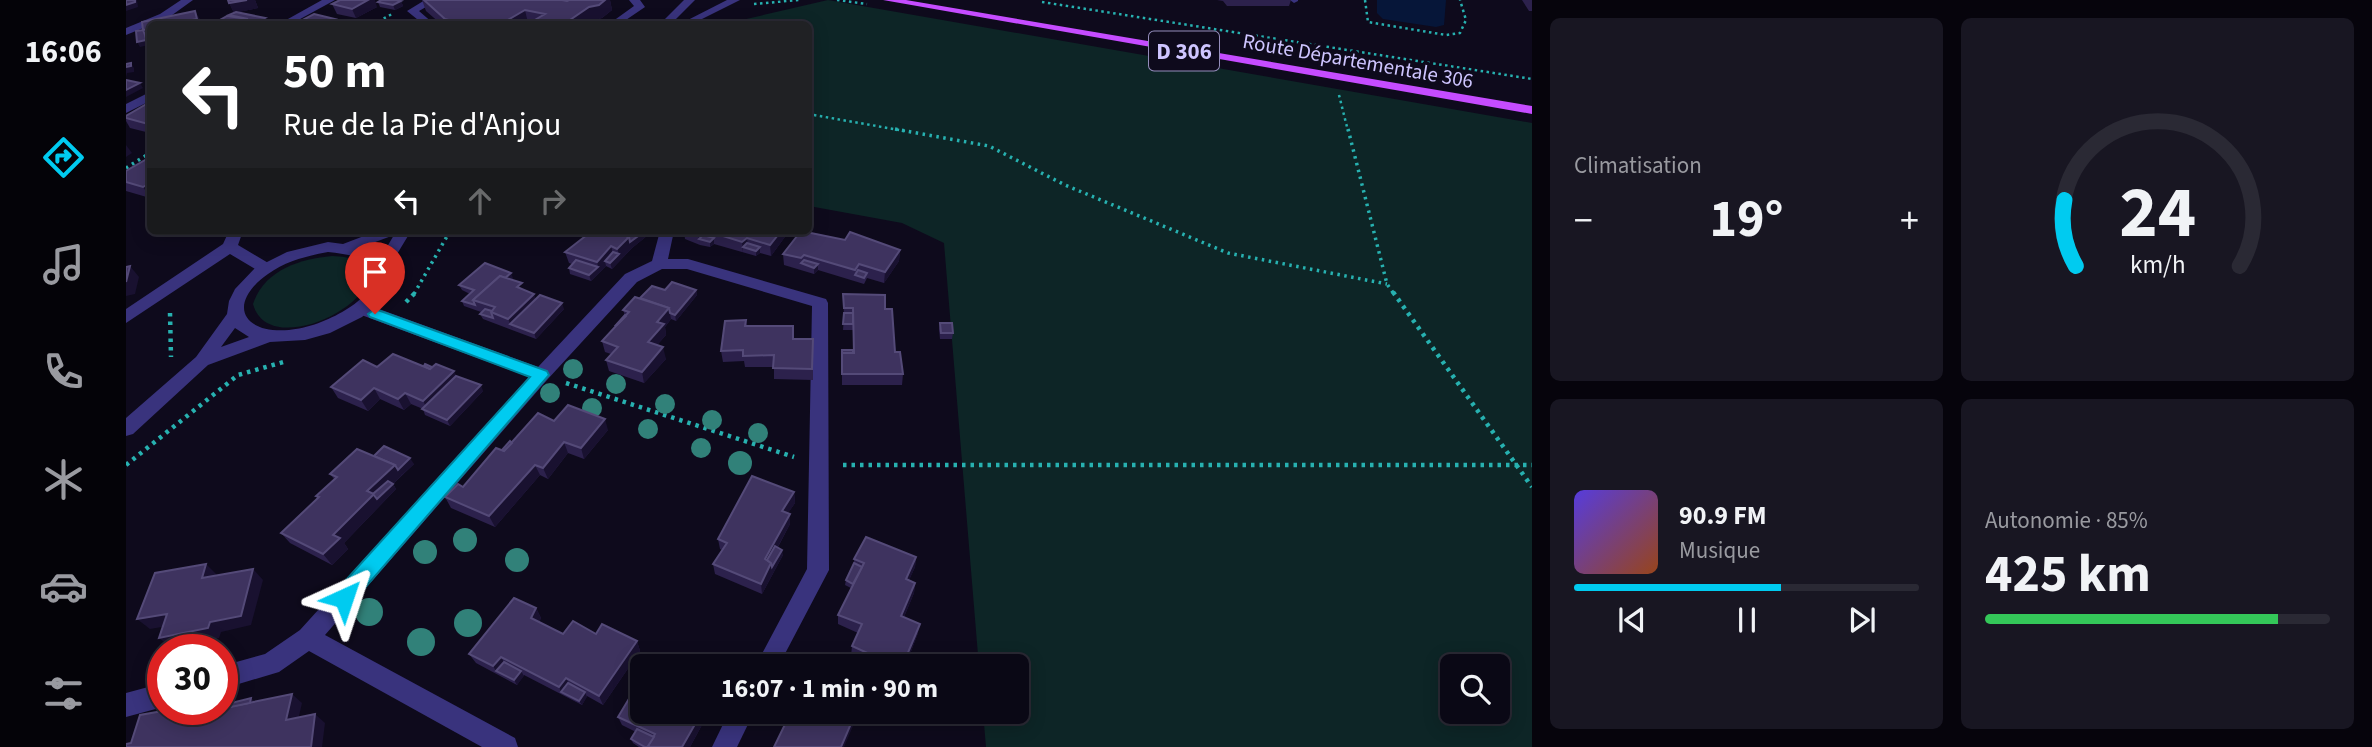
<!DOCTYPE html>
<html lang="fr">
<head>
<meta charset="utf-8">
<style>
  body { margin:0; font-family:"Source Sans 3",sans-serif; background:#181622; color:#f1f3f6; height:100vh; display:flex; flex-direction:column; font-size:26px; white-space:nowrap }
  * { box-sizing:border-box; margin:0 }
  p { font-size:23px; color:#999aa0 }
  .icon { flex:none; width:38px; height:38px; fill:none; stroke:currentColor; stroke-width:2; stroke-linecap:round; stroke-linejoin:round }
  .map { position:relative; flex:1; overflow:hidden }
  .side { display:flex; flex-direction:column; gap:18px; padding:18px; background:#06040c; width:840px }
  .side>* { flex:none }
  .hud { position:absolute; left:21px; top:21px; width:665px; height:214px; border-radius:10px; box-shadow:0 4px 18px #0003,0 0 0 2px #2a2934; background:#202124; color:#fff; overflow:hidden }
  .controls { position:absolute; left:1314px; top:654px; display:grid; gap:14px }
  .controls a { display:grid; place-items:center; width:70px; height:70px; border-radius:10px; background:#0a0815; box-shadow:0 4px 18px #0003,0 0 0 2px #2a2934; font-size:35px }
  .speed { position:absolute; left:21px; top:634px; display:flex; gap:14px; font-size:35px; font-weight:700; text-align:center }
  .speed>* { display:grid; place-content:center; width:91px; height:91px; border-radius:50%; background:#0a0815; box-shadow:0 4px 18px #0003,0 0 0 2px #2a2934; line-height:1 }
  .speed .limit { border:10px solid #d22; background:#fff; color:#111 }
  .pin { position:absolute; display:grid; place-items:center; width:60px; height:60px; color:#fff; margin:-72px -30px; border-radius:50% 50% 50% 0; rotate:-45deg; box-shadow:0 0 7px #0007 }
  .pin .icon { rotate:45deg }
  .me { position:absolute; width:77px; margin:-38px; rotate:42deg; stroke-linejoin:round; filter:drop-shadow(0 0 5px #0008) }
  .turn { display:flex; align-items:center; gap:24px; height:147px; padding:0 21px; font-size:32px }
  .turn .icon { width:91px; height:91px; stroke-width:2.5 }
  .turn b { display:block; font-size:49px; line-height:60px }
  .lanes { display:flex; align-items:center; height:66px; padding:0 21px; background:#0003; justify-content:center; gap:35px; direction:ltr }
  .lanes .off { opacity:.35 }
  .big { font-size:52px; font-weight:700; line-height:1.1 }
  .side .card { flex:1; display:flex; flex-direction:column; justify-content:center; gap:10px; min-width:0; padding:0 24px; border-radius:10px; background:#181622 }
  .side .dial { align-items:center; gap:0 }
  .dial svg { height:182px; overflow:visible; fill:none; stroke:#2a2934; stroke-width:7; stroke-linecap:round; text-anchor:middle }
  .dial text { fill:#f1f3f6; stroke:none }
  .song { display:flex; align-items:center; gap:21px }
  .cover { width:84px; height:84px; border-radius:10px; background:linear-gradient(135deg,hsl(250 70% 55%),hsl(20 70% 35%)) }
  .played { height:7px; border-radius:4px; background:linear-gradient(90deg,#00cbf0 60%,#2a2934 60%) }
  .keys { display:flex; justify-content:space-around; direction:ltr }
  .heat { display:flex; justify-content:space-between; align-items:center; font-size:38px; direction:ltr }
  .charge { height:10px; border-radius:5px; background:linear-gradient(90deg,#34c759 85%,#2a2934 0) }
  .side .tiles { flex:1; display:grid; gap:18px; grid-template-columns:repeat(2,1fr) }
  .trip { position:absolute; left:504px; top:654px; width:399px; height:70px; border-radius:10px; background:#0a0815; box-shadow:0 4px 18px #0003,0 0 0 2px #2a2934; font-weight:700; line-height:70px; text-align:center }
  main { display:flex; flex:1; min-height:0 }
  .tabs { display:flex; flex-direction:column; width:126px; justify-content:space-around; align-items:center; background:#040308; color:#999aa0 }
  .tabs .icon { width:49px; height:49px }
  .tabs .current { color:#00cbf0 }
  .tabs b { font-size:32px; color:#f1f3f6 }
  .map>svg:first-child { display:block }
  .green { fill:#0d2526; fill-rule:evenodd }
  .water { fill:#061639 }
  .lines { fill:none; stroke-linecap:round; stroke-linejoin:round }
  .path-far2 { stroke:#27b1b0; stroke-width:2.5; stroke-dasharray:2.5 3.5; stroke-linecap:butt }
  .path-far1 { stroke:#27b1b0; stroke-width:3.5; stroke-dasharray:2.5 4.5; stroke-linecap:butt }
  .path { stroke:#27b1b0; stroke-width:4.5; stroke-dasharray:3.5 5; stroke-linecap:butt }
  .service { fill:#39337d; fill-rule:evenodd }
  .minor { fill:#39337d; fill-rule:evenodd }
  .tertiary { fill:#39337d; fill-rule:evenodd }
  .primary { fill:#c54cff; fill-rule:evenodd }
  .tree { fill:#318179 }
  .wall { fill:#2c214c }
  .shaded-wall { fill:#191130 }
  .building { fill:#3e335f; stroke:#544a78; stroke-width:2 }
  .route { fill:#00cbf0; stroke:#00849c; stroke-width:2 }
  .labels { text-anchor:middle; stroke-width:7; stroke-linejoin:round; paint-order:stroke }
  .far-street-label { font-size:21px; fill:#cec5ff; stroke:#0e0a1c }
  .shield { fill:#0e0a1c; stroke:#948dbb; stroke-width:2 }
  .shield-label { font-size:23px; font-weight:bold; fill:#cec5ff }
</style>
</head>
<body>
<main>
<nav class="tabs">
<b>16:06</b>
<svg class="icon current" aria-label="directions" viewBox="0 0 24 24"><path d="M12 3l9 9-9 9-9-9zM9 14v-3h6M13 9l2 2-2 2"/></svg>
<svg class="icon" aria-label="music" viewBox="0 0 24 24"><path d="M9 18V5l10-2v13"/><circle cx="6" cy="18" r="3"/><circle cx="16" cy="16" r="3"/></svg>
<svg class="icon" aria-label="phone" viewBox="0 0 24 24"><path d="M5 4h4l2 5-3 2q2 4 5 5l2-3 5 2v4C11 20 4 13 5 4z"/></svg>
<svg class="icon" aria-label="climate" viewBox="0 0 24 24"><path d="M12 3v18M4 7l16 10M4 17L20 7"/></svg>
<svg class="icon" aria-label="car" viewBox="0 0 24 24"><path d="M5 17H2v-5l4-1 3-4h7l3 4 3 1v5h-3M9 17h6M6 11h13"/><circle cx="7" cy="17" r="2"/><circle cx="17" cy="17" r="2"/></svg>
<svg class="icon" aria-label="filters" viewBox="0 0 24 24"><path d="M4 7h16M4 17h16"/><circle cx="9" cy="7" r="2"/><circle cx="15" cy="17" r="2"/></svg>
</nav>
<div class="map">
<svg width="1406" height="747" viewBox="0 0 1406 747">
  <rect width="100%" height="100%" fill="#0e0a1c"/>
  <g class="green">
    <path d="M702 0 1406 123V747H860L857 712H891V667H853L818 243 776 223 683 206 682 24H611L616 20ZM1326 667H1372V712H1326Z"/>
    <path d="M206 256C225 257 239 260 243 280 228 318 140 352 127 304 138 270 174 259 206 256Z"/>
  </g>
  <polygon class="water" points="1251,0 1320,0 1318,25 1310,27 1257,19 1251,13"/>
  <g class="lines">
    <g class="path-far2">
      <polyline points="711,0 741,4"/>
      <polyline points="1239,0 1242,22 1320,35 1334,33 1340,20 1334,0"/>
      <polyline points="916,2 1406,79"/>
      <polyline points="628,4 673,0"/>
      <polyline points="247,24 268,13"/>
      <polyline points="1213,95 1222,131"/>
      <polyline points="682,114 779,131"/>
    </g>
    <g class="path-far1">
      <polyline points="769,129 863,146 939,185 1102,253 1261,284"/>
      <polyline points="1222,129 1261,284 1268,294"/>
      <polyline points="0,168 24,153"/>
      <polyline points="288,294 324,231"/>
    </g>
    <g class="path">
      <polyline points="1267,292 1406,487"/>
      <polyline points="280,302 290,292"/>
      <polyline points="44,313 45,357"/>
      <polyline points="440,383 668,457"/>
      <polyline points="0,465 112,375 161,361"/>
      <polyline points="717,465 1406,465"/>
    </g>
    <polygon class="service" points="1164,0 1172,0 1172,1 1168,3"/>
    <g class="minor">
      <polygon points="55,0 67,0 42,18 0,35 0,28 34,14"/>
      <polygon points="196,0 209,0 165,24 153,24"/>
      <polygon points="299,0 312,0 293,11 308,24 297,24 281,11"/>
      <polygon points="503,0 514,0 519,7 494,24 483,24 508,6"/>
      <polygon points="24,92 24,101 0,113 0,104"/>
      <polygon points="103,231 117,231 112,245 144,264 147,268 144,272 134,272 104,254 0,323 0,309 97,244"/>
      <polygon points="534,231 548,231 542,259 562,259 700,299 702,303 703,570 652,667 629,667 681,569 686,306 561,269 536,269 511,282 421,380 199,635 389,738 392,747 356,747 183,651 153,672 96,689 96,666 139,654 174,630 403,377 230,313 228,309 230,305 242,305 412,367 499,274 526,261"/>
      <polygon points="37,683 37,707 0,717 0,693"/>
      <polygon points="603,712 628,712 611,747 586,747"/>
    </g>
    <g class="tertiary">
      <polygon points="558,0 569,0 545,24 534,24"/>
      <polygon points="601,0 614,0 566,24 554,24"/>
      <path d="M251 231H285L262 269 264 275 261 288 250 304 236 317 204 333 179 340 144 342 82 365 7 434 0 436V418L70 357 101 314 103 301 109 289 129 268 161 252 202 242 217 244ZM268 235 255 257 236 247ZM202 252C304 261 217 326 163 330 114 334 102 302 142 274 160 261 181 256 202 252ZM109 328 123 337 95 347Z"/>
    </g>
    <polygon class="primary" points="757,0 780,0 1406,106 1406,114"/>
  </g>
  <g class="tree">
    <circle cx="447" cy="369" r="10"/>
    <circle cx="490" cy="384" r="10"/>
    <circle cx="424" cy="393" r="10"/>
    <circle cx="539" cy="404" r="10"/>
    <circle cx="466" cy="408" r="10"/>
    <circle cx="586" cy="420" r="10"/>
    <circle cx="522" cy="429" r="10"/>
    <circle cx="632" cy="433" r="10"/>
    <circle cx="575" cy="448" r="10"/>
    <circle cx="614" cy="463" r="12"/>
    <circle cx="339" cy="540" r="12"/>
    <circle cx="299" cy="552" r="12"/>
    <circle cx="391" cy="560" r="12"/>
    <circle cx="243" cy="612" r="14"/>
    <circle cx="342" cy="623" r="14"/>
    <circle cx="295" cy="642" r="14"/>
  </g>
  <g class="wall">
    <polygon points="102,0 129,0 132,8 112,12 139,18 142,24 96,24 94,20 104,17 103,15 108,13"/>
    <polygon points="296,0 436,0 441,1 443,0 484,0 486,10 476,18 466,21 402,23 401,24 315,24 300,11"/>
    <polygon points="1091,0 1165,0 1163,6 1101,6 1097,1"/>
    <polygon points="1396,0 1406,0 1406,11 1403,11"/>
    <polygon points="275,1 277,6 269,10 254,7 252,2"/>
    <polygon points="206,4 251,7 230,18 211,14"/>
    <polygon points="24,102 24,133 4,128 0,121 0,116"/>
    <polygon points="24,162 24,198 0,191 0,171"/>
    <polygon points="466,231 527,231 506,248 486,269 480,266 465,281 444,274 443,268 446,264 443,263 439,252"/>
    <polygon points="558,231 661,231 661,234 645,256 634,253 630,256 588,244 584,247 574,245 559,239"/>
    <polygon points="774,250 773,261 758,283 741,278 738,284 692,270 688,274 658,265 657,254"/>
    <polygon points="387,278 385,280 410,300 438,309 410,339 357,319 354,314 355,312 338,306 336,301 344,294 336,290 333,285"/>
    <polygon points="539,290 570,290 571,295 550,321 545,319 539,327 540,335 531,345 540,359 518,383 483,371 480,360 485,354 479,352 476,341 499,315 497,310 514,298"/>
    <polygon points="717,294 759,309 769,352 777,374 776,385 716,385 716,350 727,353 727,330 717,330 718,316"/>
    <polygon points="620,320 621,326 668,339 687,339 687,380 648,379 648,367 619,367 618,361 597,362 595,351"/>
    <polygon points="814,323 827,333 826,339 814,339 813,329"/>
    <polygon points="298,366 330,376 357,391 324,426 299,415 297,409 285,404 278,410 254,399 242,411 212,398 205,387 251,367"/>
    <polygon points="428,421 482,430 458,459 442,453 422,479 414,475 369,527 325,508 319,497 337,487 376,450 386,442"/>
    <polygon points="248,456 288,464 267,484 270,489 218,543 222,549 206,565 164,543 155,533 192,498 190,496 208,479 204,474"/>
    <polygon points="668,492 669,503 662,513 664,524 652,547 657,555 636,594 589,574 587,564 596,550 594,549 592,539"/>
    <polygon points="790,557 789,567 783,580 789,583 788,593 778,617 792,633 779,667 750,667 725,656 726,646 732,633 712,624 712,615 725,588 719,585 720,580 728,563 728,559"/>
    <polygon points="410,608 415,618 413,622 437,634 470,634 511,641 514,651 477,705 461,696 456,705 398,675 391,685 350,663 343,654"/>
    <polygon points="583,712 564,747 513,747 507,743 505,739 510,732 496,725 492,717"/>
  </g>
  <g class="shaded-wall">
    <polygon points="9,0 11,0 12,7 0,11 0,5"/>
    <polygon points="121,0 129,0 132,8 108,13 103,3"/>
    <polygon points="242,0 249,0 251,7 230,18 226,9"/>
    <polygon points="479,0 484,0 486,10 476,18 466,21 461,24 438,24 463,7"/>
    <polygon points="275,1 277,6 269,10 267,5"/>
    <polygon points="399,10 402,23 401,24 375,24"/>
    <polygon points="69,11 75,21 75,24 46,24"/>
    <polygon points="139,18 142,24 127,24"/>
    <polygon points="209,19 211,24 198,24"/>
    <polygon points="24,29 24,40 22,40 23,45 14,47 11,42 17,30"/>
    <polygon points="5,63 8,68 8,72 1,73 0,77 0,67"/>
    <polygon points="14,83 17,88 0,97 0,90"/>
    <polygon points="0,145 6,153 0,157"/>
    <polygon points="24,183 24,197 17,187"/>
    <polygon points="519,231 527,231 506,248 486,269 484,263 493,254 491,249 503,237"/>
    <polygon points="575,231 576,231 578,240 573,239 574,245 572,234"/>
    <polygon points="655,231 661,231 661,234 645,256 644,245"/>
    <polygon points="588,238 588,244 584,247 584,242"/>
    <polygon points="621,238 622,248 617,247 617,253 616,242"/>
    <polygon points="485,246 488,257 479,261 480,266 465,281 463,275 472,267 471,262"/>
    <polygon points="634,247 634,253 630,256 630,251"/>
    <polygon points="774,250 773,261 758,283 759,272"/>
    <polygon points="692,264 692,270 688,274 688,268"/>
    <polygon points="4,266 13,277 9,294 0,296 0,282"/>
    <polygon points="385,273 387,278 359,304 353,302"/>
    <polygon points="570,290 571,295 550,321 549,315"/>
    <polygon points="408,294 412,305 384,324 387,330 382,319"/>
    <polygon points="436,303 438,309 410,339 408,333"/>
    <polygon points="543,308 545,319 539,327 540,335 524,353 522,342 531,322"/>
    <polygon points="537,347 540,359 518,383 516,372"/>
    <polygon points="328,371 333,382 303,412 297,401"/>
    <polygon points="355,385 357,391 324,426 321,420"/>
    <polygon points="248,388 254,399 242,411 235,400"/>
    <polygon points="279,393 285,404 278,410 272,399"/>
    <polygon points="479,419 482,430 458,459 455,448"/>
    <polygon points="438,442 442,453 422,479 417,468"/>
    <polygon points="284,458 288,464 276,475 272,470"/>
    <polygon points="269,465 276,475 267,484 270,489 218,543 222,549 206,565 197,554 207,535 241,491"/>
    <polygon points="409,465 414,475 369,527 363,516"/>
    <polygon points="668,492 669,503 657,521 656,511"/>
    <polygon points="664,514 664,524 642,565 639,559"/>
    <polygon points="656,550 657,555 636,594 635,584 645,563"/>
    <polygon points="790,557 789,567 779,589 780,579"/>
    <polygon points="80,564 90,574 87,588 76,578"/>
    <polygon points="127,569 137,580 125,625 95,632 93,638 45,647 33,638 84,622"/>
    <polygon points="789,583 788,593 774,626 775,616"/>
    <polygon points="410,608 415,618 410,628 405,618"/>
    <polygon points="41,614 53,624 24,629 11,619"/>
    <polygon points="794,624 792,633 779,667 776,667"/>
    <polygon points="511,641 514,651 477,705 473,696"/>
    <polygon points="375,657 381,667 370,671 367,666"/>
    <polygon points="395,671 398,676 391,685 388,680"/>
    <polygon points="440,678 445,687 435,692 433,687"/>
    <polygon points="459,692 461,697 456,705 453,701"/>
    <polygon points="166,694 176,703 170,729 160,720"/>
    <polygon points="125,698 131,703 129,711 104,718 93,709 96,709 96,701 107,709 106,711 123,706"/>
    <polygon points="576,712 583,712 564,747 556,747"/>
    <polygon points="730,712 730,719 718,747 715,747"/>
    <polygon points="189,714 199,723 196,747 185,747"/>
  </g>
  <g class="building">
    <polygon points="0,0 9,0 9,2 0,5"/>
    <polygon points="102,0 121,0 103,3"/>
    <polygon points="214,0 242,0 226,9 206,4"/>
    <polygon points="255,0 270,0 275,1 267,5 252,2"/>
    <polygon points="298,0 436,0 441,1 443,0 479,0 473,5 463,7 438,24 402,24 419,14 399,10 375,24 331,24 334,23 319,19"/>
    <polygon points="69,11 71,19 46,24 24,24 24,29 17,30 16,22"/>
    <polygon points="110,12 139,18 127,24 109,24 94,20 101,16 122,19 103,15"/>
    <polygon points="188,14 209,19 198,24 169,24"/>
    <polygon points="17,30 19,35 20,40 11,42 10,31"/>
    <polygon points="5,63 5,66 0,67 0,64"/>
    <polygon points="0,80 14,83 0,90"/>
    <polygon points="24,102 24,123 22,124 0,118 0,116"/>
    <polygon points="19,160 24,162 24,183 17,187 0,182 0,171"/>
    <polygon points="466,231 485,231 503,237 491,249 485,246 471,262 439,252"/>
    <polygon points="485,231 519,231 504,242 503,237"/>
    <polygon points="581,231 655,231 644,245 621,238 616,242"/>
    <polygon points="675,231 719,240 724,232 774,250 759,272 733,264 729,270 678,255 675,258 657,254"/>
    <polygon points="577,235 588,238 584,242 573,239"/>
    <polygon points="621,243 634,247 630,251 617,247"/>
    <polygon points="487,252 493,254 484,263 479,261"/>
    <polygon points="450,260 472,267 463,275 443,268"/>
    <polygon points="678,260 692,264 688,268 675,263"/>
    <polygon points="359,263 385,273 379,278 374,276 347,300 349,305 336,301 348,290 333,285"/>
    <polygon points="4,266 0,282 0,267"/>
    <polygon points="732,270 741,273 738,278 729,275"/>
    <polygon points="374,276 396,283 391,287 408,294 382,319 365,312 369,307 347,300"/>
    <polygon points="546,282 570,290 549,315 544,313 543,308 514,298 526,286 539,290"/>
    <polygon points="717,294 759,295 759,309 766,309 769,352 774,352 777,374 716,374 716,353 728,353 727,308 718,308"/>
    <polygon points="414,295 436,303 408,333 384,324"/>
    <polygon points="509,297 543,308 531,322 538,324 522,342 537,347 516,372 480,360 492,347 476,341 503,312 497,310"/>
    <polygon points="359,309 366,311 365,312 367,318 354,314"/>
    <polygon points="718,313 727,313 727,324 717,324"/>
    <polygon points="499,315 500,316 491,325 490,325"/>
    <polygon points="620,320 619,326 667,326 667,339 687,339 686,369 647,368 648,355 617,356 617,350 595,351 599,321"/>
    <polygon points="814,323 826,323 827,333 815,333"/>
    <polygon points="716,350 727,350 727,353 716,353 716,358"/>
    <polygon points="267,354 304,369 310,364 328,371 297,401 279,393 272,399 248,388 235,400 205,387 237,360 251,367"/>
    <polygon points="299,364 306,367 304,369 298,366"/>
    <polygon points="330,376 355,385 321,420 296,409"/>
    <polygon points="442,405 479,419 455,448 438,442 417,468 409,465 363,516 319,497 332,484 337,487 370,448 378,451 412,413 428,421"/>
    <polygon points="384,441 386,443 378,451 376,450"/>
    <polygon points="258,446 284,458 272,470 269,465 248,456"/>
    <polygon points="231,449 269,465 241,491 248,494 207,535 214,538 197,554 155,533 193,497 190,496 211,477 204,474"/>
    <polygon points="626,476 668,492 656,511 664,514 639,559 645,563 635,584 587,564 601,543 592,539"/>
    <polygon points="262,481 267,484 251,499 247,494"/>
    <polygon points="740,537 790,557 780,579 789,583 775,616 794,624 776,667 772,667 726,646 736,624 712,615 738,563 728,559"/>
    <polygon points="649,546 656,550 646,567 645,563 641,560"/>
    <polygon points="728,563 736,567 727,584 720,580"/>
    <polygon points="80,564 76,578 127,569 115,616 84,622 82,628 33,638 41,614 11,619 29,573"/>
    <polygon points="388,598 410,608 405,618 437,634 447,621 470,634 476,624 511,641 473,696 440,678 433,687 375,657 367,666 343,654"/>
    <polygon points="681,655 707,667 674,667"/>
    <polygon points="378,662 395,671 388,680 370,671"/>
    <polygon points="526,662 536,667 523,667"/>
    <polygon points="516,677 516,712 576,712 556,747 524,747 522,746 529,734 492,717"/>
    <polygon points="442,683 459,692 453,701 435,692"/>
    <polygon points="166,694 160,720 189,714 185,747 0,747 0,744 5,743 14,715 48,709 93,709"/>
    <polygon points="125,698 124,703 100,708 101,704"/>
    <polygon points="665,712 730,712 715,747 648,747"/>
    <polygon points="511,729 528,737 522,746 522,747 519,747 505,739"/>
  </g>
  <polygon class="route" points="249,309 421,371 423,375 225,604 218,607 210,604 208,598 210,591 404,377 244,317 242,314"/>
  <g class="labels">
    <g class="far-street-label">
      <text transform="translate(1232 61) rotate(10)" y="7">Route Départementale 306</text>
    </g>
    <rect class="shield" x="1023" y="31.5" width="70" height="39" rx="5"/>
    <g class="shield-label">
      <text x="1058" y="59">D 306</text>
    </g>
  </g>
</svg>
<div class="controls">
<a><svg class="icon" aria-label="search" viewBox="0 0 24 24"><circle cx="10" cy="10" r="6"/><path d="M15 15l6 6"/></svg></a>
</div>
<div class="speed"><div class="limit">30</div></div>
<div class="pin" style="left:249px;top:314px;background:#d93025"><svg class="icon" aria-label="arrive" viewBox="0 0 24 24"><path d="M6 21V4h12l-3 4 3 4H6"/></svg></div>
<svg class="me" style="left:218px;top:598px" viewBox="-20 -20 40 40"><path d="M0-17L14 15 0 8-14 15z" fill="#00cbf0" stroke="#fff" stroke-width="4"/></svg>
<div class="trip">16:07 · 1 min · 90 m</div>
<div class="hud">
<div class="turn"><svg class="icon" aria-label="left" viewBox="0 0 24 24"><path d="M17 20v-9H6M10 6l-5 5 5 5"/></svg><div><b>50 m</b>Rue de la Pie d'Anjou</div></div>
<div class="lanes"><svg class="icon" aria-label="left" viewBox="0 0 24 24"><path d="M17 20v-9H6M10 6l-5 5 5 5"/></svg><svg class="icon off" aria-label="ahead" viewBox="0 0 24 24"><path d="M12 20V5M6 11l6-6 6 6"/></svg><svg class="icon off" aria-label="right" viewBox="0 0 24 24"><path d="M7 20v-9h11M14 6l5 5-5 5"/></svg></div>
</div>
</div>
<section class="side">
<div class="tiles">
<div class="card"><p>Climatisation</p>
<div class="heat"><a>−</a><b class="big">19°</b><a>+</a></div>
</div>
<div class="card dial"><svg viewBox="0 0 100 80">
<path d="M14 69A42 42 0 1 1 86 69"/>
<path d="M14 69A42 42 0 0 1 9 40" stroke="#00cbf0"/>
<text x="50" y="56" font-size="32" font-weight="700">24</text>
<text x="50" y="72" font-size="11">km/h</text>
</svg></div>
<div class="card">
<div class="song"><i class="cover"></i><div><b>90.9 FM</b><p>Musique</p></div></div>
<div class="played"></div>
<div class="keys"><svg class="icon" aria-label="previous" viewBox="0 0 24 24"><path d="M18 5L8 12l10 7zM5 5v14"/></svg><svg class="icon" aria-label="pause" viewBox="0 0 24 24"><path d="M8 5v14M16 5v14"/></svg><svg class="icon" aria-label="next" viewBox="0 0 24 24"><path d="M6 5l10 7-10 7zM19 5v14"/></svg></div>
</div>
<div class="card"><p>Autonomie · 85%</p><b class="big">425 km</b><div class="charge"></div></div>
</div>
</section>
</main>
</body>
</html>
